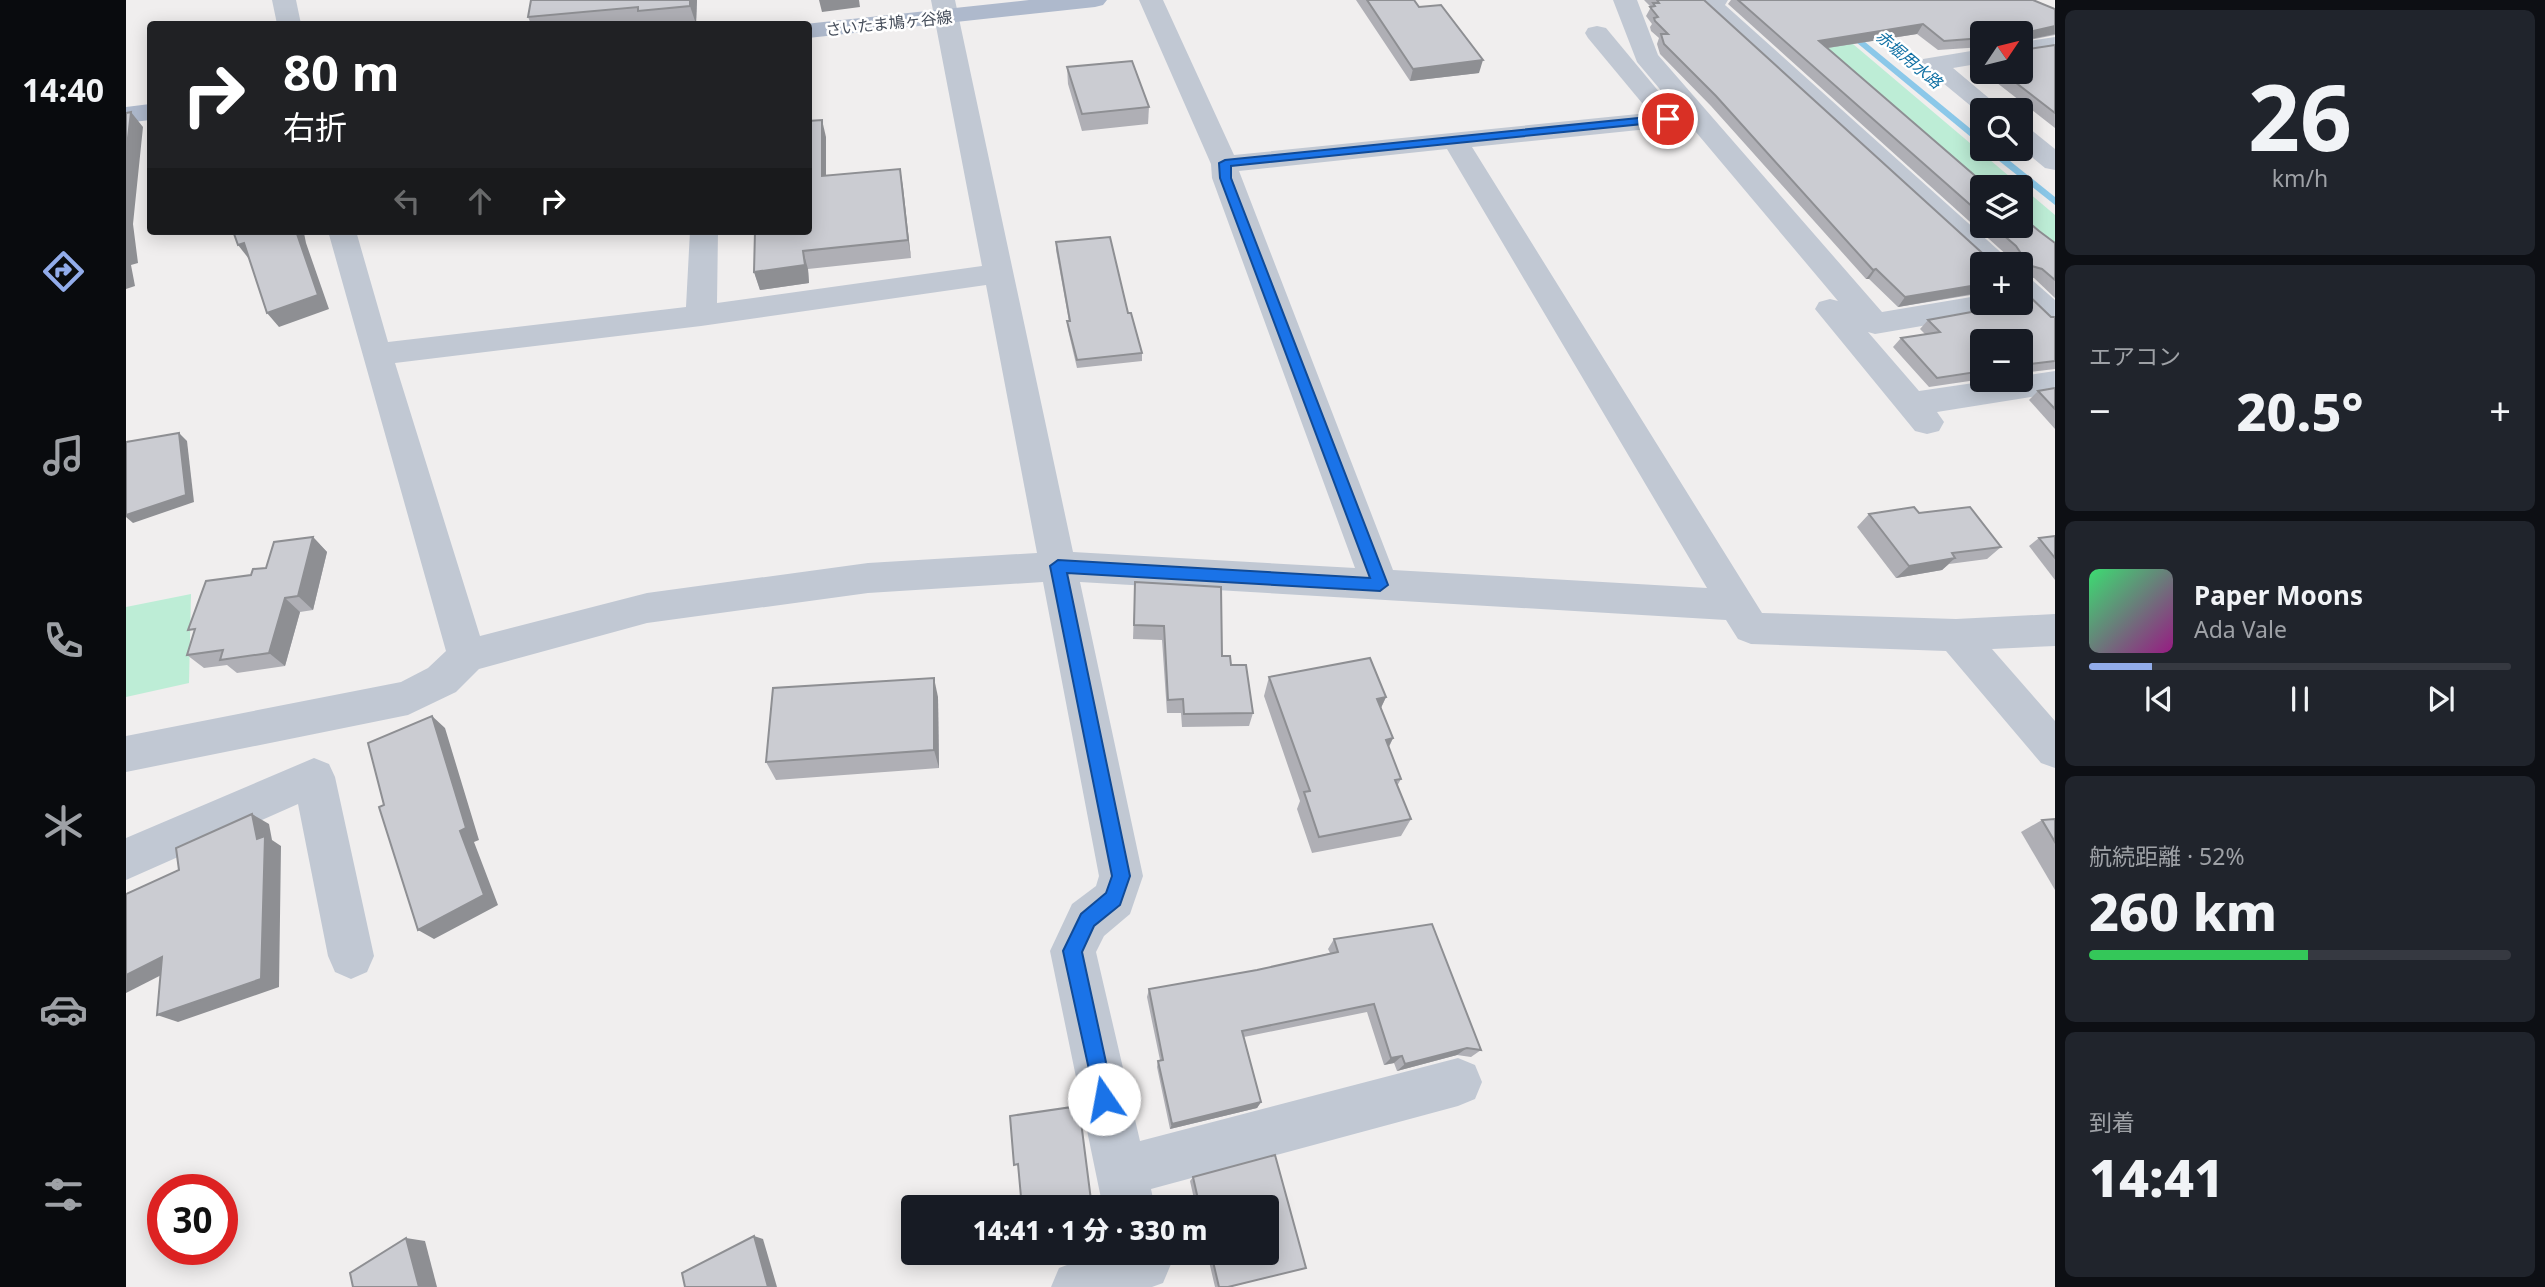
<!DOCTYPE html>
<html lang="ja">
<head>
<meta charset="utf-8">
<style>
  body { margin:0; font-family:"Noto Sans","Noto Sans JP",sans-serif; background:#20242c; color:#f1f3f6; height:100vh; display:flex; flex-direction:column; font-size:26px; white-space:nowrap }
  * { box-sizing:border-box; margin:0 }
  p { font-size:23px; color:#9ea1a6 }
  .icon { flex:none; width:38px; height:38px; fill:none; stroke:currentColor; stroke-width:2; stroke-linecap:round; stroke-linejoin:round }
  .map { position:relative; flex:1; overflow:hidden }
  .drawer { display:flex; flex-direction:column; gap:10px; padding:10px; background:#0d0f14; width:490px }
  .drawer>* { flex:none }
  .banner { position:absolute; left:21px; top:21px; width:665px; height:214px; border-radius:7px; box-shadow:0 4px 18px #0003; background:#202124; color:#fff; overflow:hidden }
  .needle { width:46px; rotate:55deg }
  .fabs { position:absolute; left:1844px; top:21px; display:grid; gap:14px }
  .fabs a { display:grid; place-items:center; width:63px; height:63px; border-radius:7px; background:#171b24; box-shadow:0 4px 18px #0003; font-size:35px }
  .speed { position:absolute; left:21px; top:1174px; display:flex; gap:14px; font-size:35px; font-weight:700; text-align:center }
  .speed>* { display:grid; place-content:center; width:91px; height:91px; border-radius:50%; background:#171b24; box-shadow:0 4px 18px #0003; line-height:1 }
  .speed .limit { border:10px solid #d22; background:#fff; color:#111 }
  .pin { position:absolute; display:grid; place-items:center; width:60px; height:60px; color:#fff; margin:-30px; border:4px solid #fff; border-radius:50%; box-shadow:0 2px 7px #0007 }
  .me { position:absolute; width:77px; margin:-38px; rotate:348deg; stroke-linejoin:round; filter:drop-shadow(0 0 5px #0008) }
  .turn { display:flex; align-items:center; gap:24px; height:147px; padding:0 21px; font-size:32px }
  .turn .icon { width:91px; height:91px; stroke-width:2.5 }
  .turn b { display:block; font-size:49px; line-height:60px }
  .lanes { display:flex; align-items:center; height:66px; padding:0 21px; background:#0003; justify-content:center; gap:35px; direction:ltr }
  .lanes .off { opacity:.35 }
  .big { font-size:52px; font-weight:800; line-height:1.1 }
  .drawer .card { flex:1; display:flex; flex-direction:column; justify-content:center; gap:10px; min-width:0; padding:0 24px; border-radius:10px; background:#20242c }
  .drawer .dial { align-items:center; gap:0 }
  .dial b { font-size:91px; line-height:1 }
  .song { display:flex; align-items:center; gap:21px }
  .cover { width:84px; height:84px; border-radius:10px; background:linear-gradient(135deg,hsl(140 70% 55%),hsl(310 70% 35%)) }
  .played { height:7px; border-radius:4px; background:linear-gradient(90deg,#92acea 15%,#363941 15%) }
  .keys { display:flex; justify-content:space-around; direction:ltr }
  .heat { display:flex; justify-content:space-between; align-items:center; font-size:38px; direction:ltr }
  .charge { height:10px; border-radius:5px; background:linear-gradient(90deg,#34c759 52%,#363941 0) }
  .trip { position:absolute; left:775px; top:1195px; width:378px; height:70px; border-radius:7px; background:#171b24; box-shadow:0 4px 18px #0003; font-weight:800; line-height:70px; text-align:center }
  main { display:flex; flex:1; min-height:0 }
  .dock { display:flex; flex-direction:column; width:126px; justify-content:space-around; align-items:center; background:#090b0e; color:#9ea1a6 }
  .dock .icon { width:49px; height:49px }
  .dock .selected { color:#92acea }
  .dock b { font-size:32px; color:#f1f3f6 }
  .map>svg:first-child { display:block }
  .green { fill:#bdedd6 }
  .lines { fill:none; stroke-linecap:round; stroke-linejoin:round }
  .stream { fill:#8bc8e9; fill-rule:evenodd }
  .minor { fill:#c1c8d3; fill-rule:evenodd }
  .major { fill:#aeb9cc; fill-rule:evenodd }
  .wall { fill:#afafb5 }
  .shaded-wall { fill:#8e8f93 }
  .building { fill:#cbccd2; stroke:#8e8f93; stroke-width:2 }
  .route { fill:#1a73e8; stroke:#114b97; stroke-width:2 }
  .labels { text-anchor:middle; stroke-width:5; stroke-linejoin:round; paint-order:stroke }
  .far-street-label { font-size:16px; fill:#464e5b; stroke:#fff }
  .far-water-label { font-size:16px; font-style:italic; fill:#1070a4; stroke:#fff }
</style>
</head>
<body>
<main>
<nav class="dock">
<b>14:40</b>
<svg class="icon selected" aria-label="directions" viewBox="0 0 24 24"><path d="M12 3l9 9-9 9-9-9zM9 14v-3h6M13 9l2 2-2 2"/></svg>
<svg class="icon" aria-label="music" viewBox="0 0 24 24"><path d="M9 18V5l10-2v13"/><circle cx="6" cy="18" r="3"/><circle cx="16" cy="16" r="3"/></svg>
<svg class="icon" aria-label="phone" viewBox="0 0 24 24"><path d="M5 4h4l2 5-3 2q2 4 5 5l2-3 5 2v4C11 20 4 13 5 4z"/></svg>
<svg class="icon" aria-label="climate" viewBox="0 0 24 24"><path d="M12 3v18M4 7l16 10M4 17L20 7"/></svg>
<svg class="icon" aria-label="car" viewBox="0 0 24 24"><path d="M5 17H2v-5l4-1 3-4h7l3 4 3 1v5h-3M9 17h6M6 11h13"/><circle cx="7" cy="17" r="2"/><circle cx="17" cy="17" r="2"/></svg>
<svg class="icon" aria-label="filters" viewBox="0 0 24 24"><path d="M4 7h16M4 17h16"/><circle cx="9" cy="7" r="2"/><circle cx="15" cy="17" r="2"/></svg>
</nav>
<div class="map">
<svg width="1929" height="1287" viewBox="0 0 1929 1287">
  <rect width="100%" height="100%" fill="#f0eeee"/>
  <g class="green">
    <polygon points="1637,0 1675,0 1929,215 1929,250 1895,223 1895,187 1857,187"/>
    <polygon points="65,594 63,683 0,697 0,607"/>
  </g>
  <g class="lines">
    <g class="stream">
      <polygon points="1722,28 1857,139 1857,147 1719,33 1718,31"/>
      <polygon points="1858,149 1869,149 1929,197 1929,205"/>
    </g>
    <g class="minor">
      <polygon points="146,0 170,0 175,24 151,24"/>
      <path d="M805 0H829L947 552 1229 568 1086 178 1085 164 1013 0H1037L1108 155 1542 111 1551 113 1555 119 1551 125 1542 127 1346 147 1636 613 1830 619 1929 614V646L1866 649 1929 721V768L1915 763 1820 651 1625 644 1612 639 1600 620 954 582 1017 876 1004 914 978 936 970 952 1014 1141 1332 1058 1349 1065 1356 1082 1349 1099 1332 1106 1025 1189 1029 1208H977L924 951 946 904 970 886 973 876 917 582 742 593 521 623 353 669 330 692 282 715 0 772V736L275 682 302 668 320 651 202 231H230L262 342 560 307 564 231H592L591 303 856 266ZM1321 149 1581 588 1267 570 1113 171ZM860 285 911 553 742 563 521 593 354 636 269 363 575 326Z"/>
      <polygon points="1487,0 1511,0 1532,55 1756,312 1857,295 1857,303 1887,303 1883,310 1872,313 1749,334 1742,332 1793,391 1868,380 1895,380 1895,376 1929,371 1929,393 1811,412 1818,422 1813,431 1801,434 1789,431 1689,309 1693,302 1704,299 1712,301 1511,62"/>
      <polygon points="1577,0 1602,0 1599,5 1880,257 1885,264 1857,264 1857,268 1577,10 1573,5"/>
      <polygon points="1471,26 1480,28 1534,93 1538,98 1534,103 1525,106 1516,103 1462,38 1459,33 1462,28"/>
      <polygon points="1929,37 1929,51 1895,56 1895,42"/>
      <polygon points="1857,49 1857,63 1827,68 1877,110 1857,110 1857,116 1794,64 1797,59"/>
      <polygon points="1895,127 1904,129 1929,149 1929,170 1919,168 1895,148"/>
      <polygon points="1895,277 1906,280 1929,300 1929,327 1918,324 1894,303"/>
      <polygon points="188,758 203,764 209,777 248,956 241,972 225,979 209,972 202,956 172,804 0,880 0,838"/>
      <polygon points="973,1253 1040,1253 1045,1264 1037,1283 1026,1287 925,1287 933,1268"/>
    </g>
    <g class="major">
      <polygon points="903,0 981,0 977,5 969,7 682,38 682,24 679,24"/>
      <polygon points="24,104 24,120 0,123 0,107"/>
    </g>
  </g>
  <g class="wall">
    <polygon points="405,0 571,0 570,24 405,24 402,17"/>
    <polygon points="1230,0 1288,0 1293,7 1353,73 1284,81"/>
    <polygon points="1518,0 1578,0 1865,261 1868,257 1883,257 1602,4 1605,0 1907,0 1929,9 1929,35 1899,41 1899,47 1902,49 1929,45 1929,128 1857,72 1895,72 1895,33 1857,33 1857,47 1812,50 1791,34 1702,48 1857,187 1857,226 1895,226 1913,231 1929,243 1929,298 1908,278 1901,277 1900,293 1925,317 1929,317 1929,369 1896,373 1895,374 1895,341 1857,341 1857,379 1803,387 1767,347 1775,338 1799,334 1794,329 1802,320 1887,304 1888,303 1895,303 1895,264 1857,264 1857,293 1772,307 1743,279 1740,279 1585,106 1534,54 1531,44 1533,38 1525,31 1524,27 1526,24 1520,16 1525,7"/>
    <polygon points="1857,58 1857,71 1851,67"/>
    <polygon points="941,67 1023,107 1022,124 956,131 942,84"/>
    <polygon points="700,137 700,176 774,169 785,258 682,269 683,283 634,290 628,272"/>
    <polygon points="930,242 1002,313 1016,353 1016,361 951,368 942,330 941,321 943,321 930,250"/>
    <polygon points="1929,388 1929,429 1903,400 1912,391"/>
    <polygon points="1793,513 1875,547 1861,559 1823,564 1816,570 1770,578 1731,527 1743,514"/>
    <polygon points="1929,536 1929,580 1903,546 1913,538"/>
    <polygon points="187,537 201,552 187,610 174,612 159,666 111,673 101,665 78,668 61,655 125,575 140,568"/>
    <polygon points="1009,582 1096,656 1105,665 1127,713 1123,726 1056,727 1055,713 1041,713 1036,640 1007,639"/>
    <polygon points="1143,677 1260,697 1255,708 1267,738 1263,747 1275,779 1271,786 1285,819 1275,836 1186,853 1171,809 1174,801 1138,696"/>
    <polygon points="812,697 813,768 650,780 640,762"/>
    <polygon points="1929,819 1929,890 1895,832 1916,820"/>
    <polygon points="1208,939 1355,1050 1345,1057 1331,1055 1271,1071 1268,1063 1258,1065 1241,1012 1118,1037 1135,1102 1131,1108 1044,1129 1031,1067 1032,1061 1034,1060 1021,997 1023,989 1131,970 1204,953 1202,949"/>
    <polygon points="1149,1155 1180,1268 1104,1287 1089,1287 1081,1253 1141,1253 1141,1208 1070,1208 1064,1181 1067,1177"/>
  </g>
  <g class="shaded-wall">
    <polygon points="564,0 571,0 570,24 564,6"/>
    <polygon points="693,0 733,0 734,7 696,12"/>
    <polygon points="1797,24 1791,34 1688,50 1693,41"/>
    <polygon points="1929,26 1929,34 1895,41 1899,33"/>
    <polygon points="1357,60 1353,73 1284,81 1287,69"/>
    <polygon points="5,112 17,127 7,224 12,263 5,265 9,286 0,289 0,155"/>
    <polygon points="696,120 700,137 700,194 696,176"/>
    <polygon points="774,169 777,187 785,258 782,240"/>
    <polygon points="170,231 185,231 178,233 180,243 203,309 153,327 141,313"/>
    <polygon points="118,243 123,259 112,245"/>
    <polygon points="677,251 682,269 683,283 634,290 628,272"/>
    <polygon points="1750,269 1743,279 1740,279 1747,270"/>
    <polygon points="1857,284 1857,292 1772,307 1779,297"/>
    <polygon points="53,433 61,441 68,502 7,523 0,517 0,515"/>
    <polygon points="187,537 201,552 187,610 172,596"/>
    <polygon points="1829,558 1816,570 1770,578 1783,566"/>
    <polygon points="159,598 174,612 159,666 143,653"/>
    <polygon points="808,678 812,697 813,768 808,750"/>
    <polygon points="1260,697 1251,716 1251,699"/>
    <polygon points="306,716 319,728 353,840 348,842 372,905 308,939 292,930 334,831"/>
    <polygon points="1267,738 1258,756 1260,740"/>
    <polygon points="126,814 143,824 146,840 155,846 153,987 52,1022 31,1015 131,839"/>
    <polygon points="36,957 55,965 0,993 0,975"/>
    <polygon points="1341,1048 1331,1055 1271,1071 1279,1064"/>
    <polygon points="1276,1056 1268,1063 1258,1065 1265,1058"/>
    <polygon points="1135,1102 1131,1108 1044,1129 1046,1124"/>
    <polygon points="628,1236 637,1239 651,1287 642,1287"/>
    <polygon points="280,1238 299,1241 311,1287 293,1287"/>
  </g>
  <g class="building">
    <polygon points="405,0 564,0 564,6 512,11 512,7 402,17"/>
    <polygon points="1241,0 1288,0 1293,7 1315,5 1357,60 1287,69"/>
    <polygon points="1531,0 1578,0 1865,261 1868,257 1893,257 1896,255 1890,246 1867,226 1895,226 1895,216 1913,231 1929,243 1929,280 1916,269 1902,265 1900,293 1925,317 1929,317 1929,361 1904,364 1901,368 1895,368 1895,341 1857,341 1857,371 1811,378 1775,338 1814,332 1802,320 1895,303 1895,296 1897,292 1895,292 1895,264 1857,264 1857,284 1779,297 1750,269 1747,270 1590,96 1538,44 1535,34 1542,34 1529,21 1528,18 1532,17 1524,7 1529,6 1527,3 1533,3"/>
    <polygon points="1612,0 1907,0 1929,9 1929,26 1899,33 1899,47 1902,49 1929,45 1929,113 1876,72 1895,72 1895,33 1857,33 1857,38 1818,41 1797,24 1693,41 1862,187 1857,187 1857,216"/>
    <polygon points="1006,61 1023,107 956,114 941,67"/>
    <polygon points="5,112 0,155 0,113"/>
    <polygon points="696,120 696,176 774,169 782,240 677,251 679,265 628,272 629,231 682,231 682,121"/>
    <polygon points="107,231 170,231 192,295 141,313 118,243 112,245"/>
    <polygon points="984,237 1002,313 1005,313 1016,353 951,360 941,321 944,321 930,242"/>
    <polygon points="1929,388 1929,409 1912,391"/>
    <polygon points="53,433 60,495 0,515 0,442"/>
    <polygon points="1788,507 1793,513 1844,507 1875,547 1826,553 1829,558 1783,566 1743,514"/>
    <polygon points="1929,536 1929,558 1913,538"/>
    <polygon points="187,537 172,596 159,598 143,653 94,660 97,650 61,655 69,629 62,630 80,581 125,575 127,569 140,568 148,542"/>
    <polygon points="1009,582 1095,587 1096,656 1104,656 1105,665 1120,665 1127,713 1058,714 1057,699 1042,700 1038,626 1008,625"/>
    <polygon points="1244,658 1260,697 1251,699 1267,738 1260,740 1275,779 1269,780 1285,819 1193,837 1178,792 1184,791 1143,677"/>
    <polygon points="808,678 808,750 640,762 647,688"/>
    <polygon points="306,716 340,828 334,831 358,895 292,930 253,807 258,805 242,743"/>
    <polygon points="126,814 131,839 139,836 135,979 31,1015 36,957 0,975 0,894 53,870 50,848"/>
    <polygon points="1929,819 1929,842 1916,820"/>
    <polygon points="1306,924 1355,1050 1341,1048 1279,1064 1276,1056 1265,1058 1248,1004 1116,1031 1135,1102 1046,1124 1032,1061 1037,1060 1023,989 1131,970 1212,952 1208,939"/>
    <polygon points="953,1106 966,1208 896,1208 892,1164 888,1165 884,1116"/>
    <polygon points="1149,1155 1180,1268 1102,1287 1093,1287 1085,1253 1141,1253 1141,1208 1074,1208 1067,1177"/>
    <polygon points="628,1236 642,1287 559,1287 556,1273"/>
    <polygon points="280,1238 293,1287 227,1287 224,1273"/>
  </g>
  <polygon class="route" points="1542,115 1546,116 1546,121 1105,166 1105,178 1262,585 1254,591 941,573 1004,876 994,905 968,926 956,952 988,1099 985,1106 978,1109 971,1106 937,951 955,914 980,893 986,876 924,566 932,560 1244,578 1094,178 1093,163 1099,160"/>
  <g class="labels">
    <g class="far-street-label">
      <text transform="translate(763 23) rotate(-6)" y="6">さいたま鳩ヶ谷線</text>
    </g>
    <g class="far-water-label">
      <text transform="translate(1783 59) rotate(40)" y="6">赤堀用水路</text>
    </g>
  </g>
</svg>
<div class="fabs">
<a><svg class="needle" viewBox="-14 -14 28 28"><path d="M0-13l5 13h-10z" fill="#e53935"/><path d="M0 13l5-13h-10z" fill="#9ea1a6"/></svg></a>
<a><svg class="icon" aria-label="search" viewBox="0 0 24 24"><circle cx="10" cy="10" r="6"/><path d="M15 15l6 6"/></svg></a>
<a><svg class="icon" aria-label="layers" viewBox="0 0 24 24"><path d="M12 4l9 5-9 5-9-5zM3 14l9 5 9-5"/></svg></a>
<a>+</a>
<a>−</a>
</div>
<div class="speed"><div class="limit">30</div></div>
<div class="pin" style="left:1542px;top:119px;background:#d93025"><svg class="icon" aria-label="arrive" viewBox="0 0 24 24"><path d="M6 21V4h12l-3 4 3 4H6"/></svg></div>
<svg class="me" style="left:978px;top:1099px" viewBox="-20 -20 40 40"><circle r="19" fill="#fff"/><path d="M0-13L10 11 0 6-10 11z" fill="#1a73e8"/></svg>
<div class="trip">14:41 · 1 分 · 330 m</div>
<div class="banner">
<div class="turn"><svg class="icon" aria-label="right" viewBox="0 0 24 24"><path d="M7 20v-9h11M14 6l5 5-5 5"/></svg><div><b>80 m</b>右折</div></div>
<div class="lanes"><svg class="icon off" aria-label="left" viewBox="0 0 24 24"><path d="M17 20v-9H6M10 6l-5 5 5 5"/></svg><svg class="icon off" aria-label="ahead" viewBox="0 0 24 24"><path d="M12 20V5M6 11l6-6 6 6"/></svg><svg class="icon" aria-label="right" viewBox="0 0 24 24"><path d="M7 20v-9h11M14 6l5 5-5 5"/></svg></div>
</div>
</div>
<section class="drawer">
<div class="card dial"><b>26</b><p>km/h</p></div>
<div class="card"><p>エアコン</p>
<div class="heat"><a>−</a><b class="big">20.5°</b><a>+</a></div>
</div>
<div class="card">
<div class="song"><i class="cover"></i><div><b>Paper Moons</b><p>Ada Vale</p></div></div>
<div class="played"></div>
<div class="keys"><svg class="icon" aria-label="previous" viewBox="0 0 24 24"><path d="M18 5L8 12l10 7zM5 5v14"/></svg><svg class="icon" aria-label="pause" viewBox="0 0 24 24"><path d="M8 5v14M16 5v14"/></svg><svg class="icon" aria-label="next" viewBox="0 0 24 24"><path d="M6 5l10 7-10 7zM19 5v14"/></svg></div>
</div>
<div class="card"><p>航続距離 · 52%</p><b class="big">260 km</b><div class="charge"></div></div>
<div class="card"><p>到着</p><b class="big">14:41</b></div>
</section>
</main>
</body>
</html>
